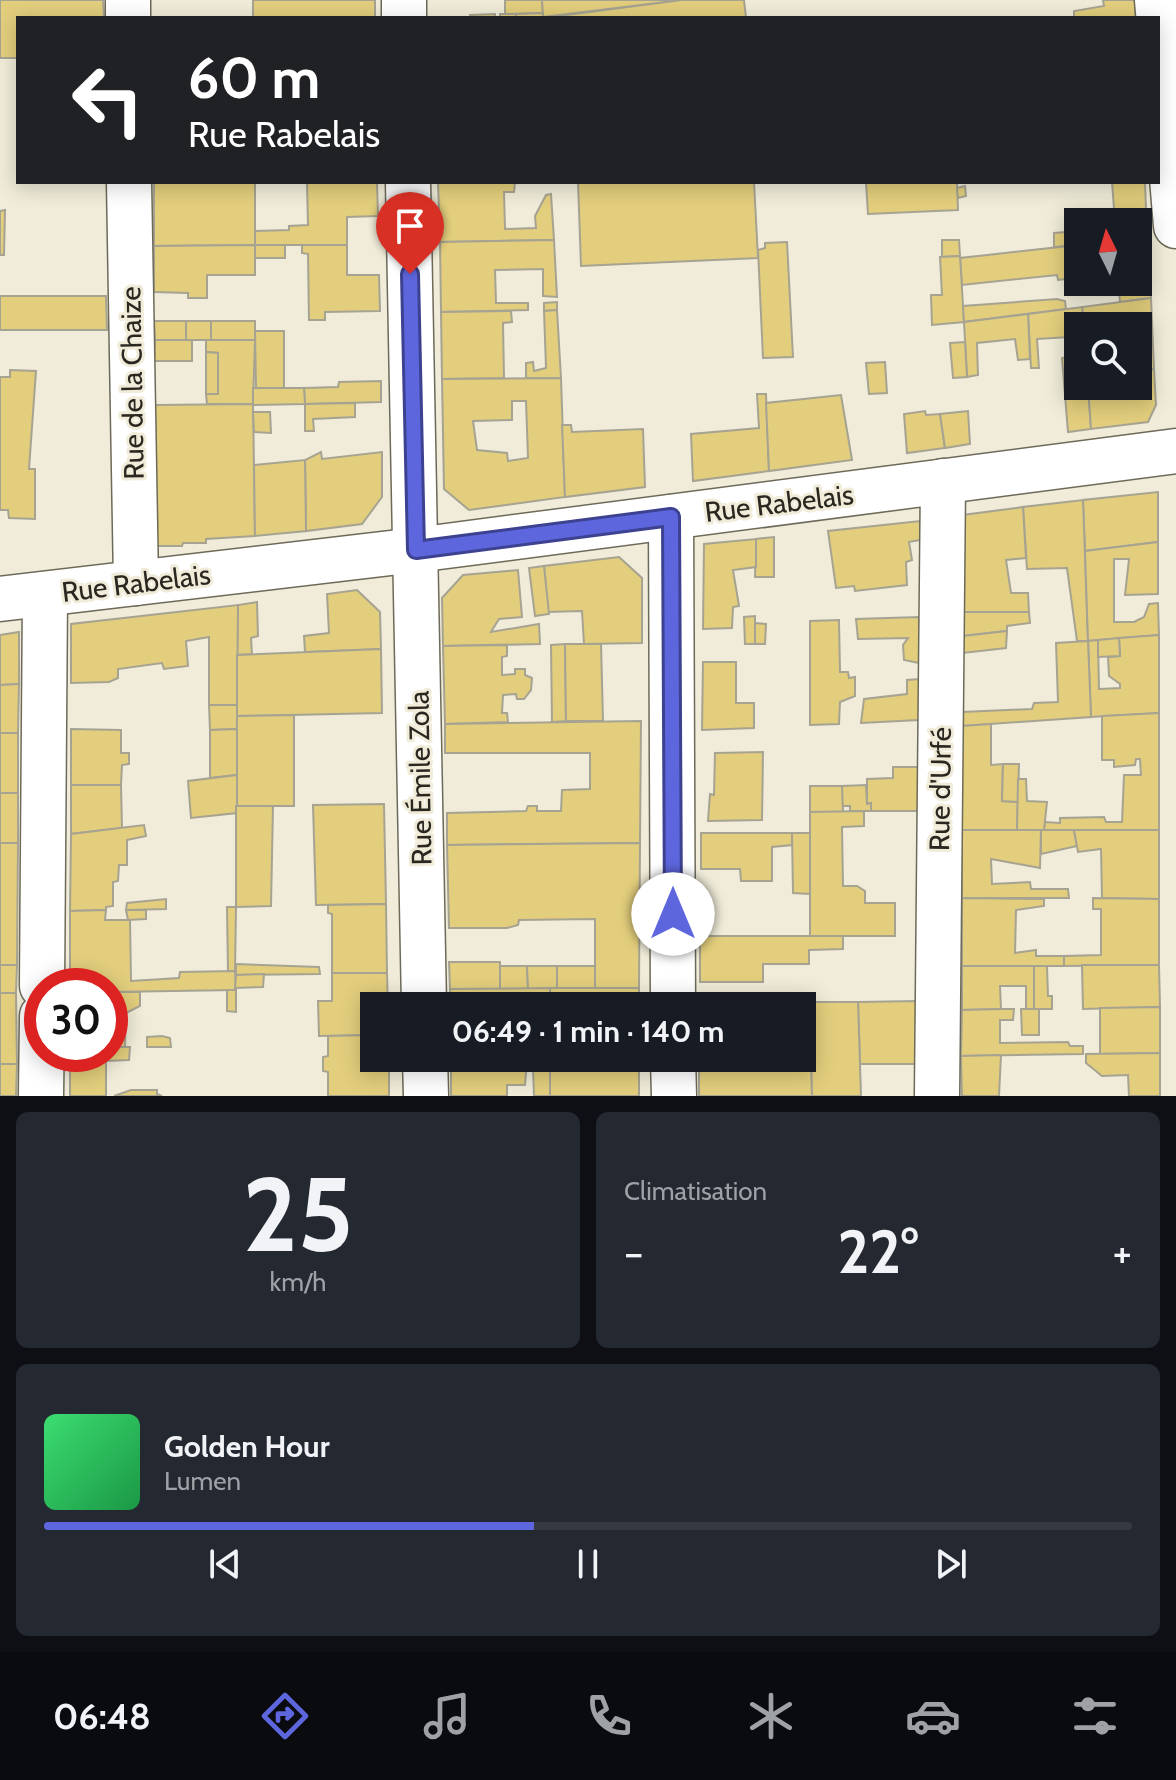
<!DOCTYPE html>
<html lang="fr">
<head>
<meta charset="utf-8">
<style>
  body { margin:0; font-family:Cabin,sans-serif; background:#242831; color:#f1f3f6; height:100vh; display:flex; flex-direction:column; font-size:30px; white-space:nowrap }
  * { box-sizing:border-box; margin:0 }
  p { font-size:26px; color:#9ea1a6 }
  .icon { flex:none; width:44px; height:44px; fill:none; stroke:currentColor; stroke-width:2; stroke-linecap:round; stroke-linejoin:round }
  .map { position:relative; height:1096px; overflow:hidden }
  .drawer { display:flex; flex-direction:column; gap:16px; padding:16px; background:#0d0f14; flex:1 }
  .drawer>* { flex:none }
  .hud { position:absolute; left:16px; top:16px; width:1144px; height:168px; border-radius:0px; box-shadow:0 4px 20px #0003; background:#202124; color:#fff; overflow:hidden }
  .needle { width:52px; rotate:355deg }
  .fabs { position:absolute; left:1064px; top:208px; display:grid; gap:16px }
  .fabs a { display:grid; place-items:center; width:88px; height:88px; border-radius:0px; background:#171b24; box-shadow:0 4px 20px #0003; font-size:40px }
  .speed { position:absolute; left:24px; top:968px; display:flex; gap:16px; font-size:40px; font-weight:700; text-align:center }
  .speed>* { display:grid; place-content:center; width:104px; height:104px; border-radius:50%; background:#171b24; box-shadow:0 4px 20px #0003; line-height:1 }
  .speed .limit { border:12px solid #d22; background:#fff; color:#111 }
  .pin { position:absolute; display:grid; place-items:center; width:68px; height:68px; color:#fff; margin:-82px -34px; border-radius:50% 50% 50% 0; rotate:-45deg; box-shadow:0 0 8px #0007 }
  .pin .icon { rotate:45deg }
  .me { position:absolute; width:88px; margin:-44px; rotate:0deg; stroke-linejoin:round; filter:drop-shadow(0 0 6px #0008) }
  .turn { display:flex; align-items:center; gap:28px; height:168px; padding:0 40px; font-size:36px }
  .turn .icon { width:104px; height:104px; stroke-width:2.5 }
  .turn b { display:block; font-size:56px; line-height:68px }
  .big { font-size:60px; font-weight:700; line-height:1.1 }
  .drawer .tile { flex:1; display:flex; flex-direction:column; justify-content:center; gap:12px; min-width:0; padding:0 28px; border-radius:12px; background:#242831 }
  .drawer .dial { align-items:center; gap:0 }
  .dial b { font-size:104px; line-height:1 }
  .song { display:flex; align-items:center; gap:24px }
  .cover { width:96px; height:96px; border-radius:12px; background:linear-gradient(135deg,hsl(140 70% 55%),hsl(140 70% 35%)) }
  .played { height:8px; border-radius:4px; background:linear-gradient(90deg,#5e66de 45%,#363941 45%) }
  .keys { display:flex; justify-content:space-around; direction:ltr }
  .heat { display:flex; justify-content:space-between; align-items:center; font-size:44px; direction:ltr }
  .drawer .tiles { flex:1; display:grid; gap:16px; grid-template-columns:1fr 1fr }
  .tile:last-child { grid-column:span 2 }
  .trip { position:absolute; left:360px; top:992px; width:456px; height:80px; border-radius:0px; background:#171b24; box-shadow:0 4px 20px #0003; font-weight:700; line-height:80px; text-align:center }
  .dock { display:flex; height:128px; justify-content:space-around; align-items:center; background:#090b0e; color:#9ea1a6 }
  .dock .icon { width:56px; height:56px }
  .dock .on { color:#5e66de }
  .dock b { font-size:36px; color:#f1f3f6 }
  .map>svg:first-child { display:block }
  .building { fill:#e2ce7c; stroke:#a7a392; stroke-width:2; fill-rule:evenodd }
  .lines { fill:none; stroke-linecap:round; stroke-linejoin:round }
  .minor-casing { stroke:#6d6a59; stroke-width:47 }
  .minor { stroke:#fff; stroke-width:44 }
  .route-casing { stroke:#3d4290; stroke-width:20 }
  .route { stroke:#5e66de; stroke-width:14 }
  .labels { text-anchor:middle; stroke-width:6; stroke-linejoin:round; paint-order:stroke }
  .street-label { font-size:28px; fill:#292720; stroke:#f0ecd9 }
</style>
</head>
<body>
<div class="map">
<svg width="1176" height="1096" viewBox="0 0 1176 1096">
  <rect width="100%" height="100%" fill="#f0ecd9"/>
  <g class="building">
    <polygon points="0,0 103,0 104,18 18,18 18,58 0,58"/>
    <rect x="253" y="0" width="122" height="18"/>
    <polygon points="505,0 542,0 543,13 505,14"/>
    <polygon points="542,0 682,0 543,17"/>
    <polygon points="682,0 744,0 746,18 543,18"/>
    <polygon points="1103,0 1135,0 1136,18 1066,18 1074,17 1074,11 1104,6"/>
    <polygon points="543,13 543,18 516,18 516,14"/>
    <polygon points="495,14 495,18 470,18 470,15"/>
    <rect x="500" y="14" width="16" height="4"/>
    <polygon points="154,182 255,182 255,245 154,246"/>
    <polygon points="326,182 377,182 378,216 347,217 347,245 255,245 255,231 289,230 289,226 308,225 307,183"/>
    <polygon points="438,182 515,182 514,192 504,192 505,229 536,228 535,216 546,195 551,194 554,240 440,242"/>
    <polygon points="578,182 754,182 758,258 581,266"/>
    <polygon points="866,182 957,182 958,210 868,214"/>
    <polygon points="1112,182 1145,182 1147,237 1138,238 1138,222 1115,222"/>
    <polygon points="965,186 966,196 958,198 957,188"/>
    <polygon points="5,210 4,255 0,255 0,211"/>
    <polygon points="1078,231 1078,245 1054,247 1054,233"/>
    <polygon points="1147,237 1151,298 1120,302 1118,282 1138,282 1138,238"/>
    <polygon points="554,240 557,297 543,296 543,269 495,270 496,303 528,303 528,310 441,312 440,242"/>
    <polygon points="942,240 959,240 960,256 942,257"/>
    <polygon points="787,242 793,357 763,358 758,250 765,248 765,243"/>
    <rect x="255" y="245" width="30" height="13"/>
    <polygon points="255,245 255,275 207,275 207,298 188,298 188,293 154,292 154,246"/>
    <polygon points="302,245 347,245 347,275 379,275 380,311 325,312 325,320 309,320 308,254 302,253"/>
    <polygon points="1078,245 1075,278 1058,280 1057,275 962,285 960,258"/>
    <polygon points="960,256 964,322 932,325 931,295 942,295 940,257"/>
    <polygon points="0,296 106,296 107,330 0,330"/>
    <polygon points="1151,298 1154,369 1138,370 1138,326 1084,326 1082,307"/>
    <polygon points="1057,299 1065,301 1066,309 964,322 963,306"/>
    <polygon points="557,302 557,310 544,311 544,303"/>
    <polygon points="1082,307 1084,326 1078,326 1078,386 1088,386 1091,429 1068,432 1062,358 1072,356 1070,337 1037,339 1039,368 1031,368 1028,314"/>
    <polygon points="557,310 561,378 526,378 526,363 533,362 534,371 546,368 544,311"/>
    <polygon points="511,311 512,322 503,323 504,378 442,379 441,312"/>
    <polygon points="1028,314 1030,359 1018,360 1015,339 977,343 978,375 967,377 964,322"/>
    <polygon points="154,321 186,321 186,340 155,340"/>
    <rect x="186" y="321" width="25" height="19"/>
    <rect x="211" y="321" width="44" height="19"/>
    <polygon points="255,331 284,331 284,389 256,388"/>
    <polygon points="155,340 192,340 192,361 154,361"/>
    <polygon points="206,340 255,340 253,404 207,404 206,394 218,394 218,353 206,352"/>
    <polygon points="965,342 967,377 953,378 950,343"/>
    <polygon points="206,352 218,353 218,394 206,394"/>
    <polygon points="885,362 887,393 869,394 866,363"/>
    <polygon points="1154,369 1156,405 1148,422 1091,429 1088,386 1138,386 1138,370"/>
    <polygon points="10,370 36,371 29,469 35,469 35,519 9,518 8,510 0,510 0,377 10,377"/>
    <path d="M561 378 565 497 469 510 444 489 442 379ZM512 401H526L528 458 508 461 507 453 477 450 473 421 512 420Z"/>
    <polygon points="381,381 381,402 305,404 304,388 338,387 339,382"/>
    <polygon points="253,388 304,388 305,404 253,405"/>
    <polygon points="757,394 766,394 769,471 693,481 691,434 759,428"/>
    <polygon points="841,395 852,460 769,471 766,403"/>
    <polygon points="355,403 355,417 313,419 314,431 305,431 305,404"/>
    <polygon points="253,404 255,536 206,539 206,543 183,543 182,546 156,546 155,405"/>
    <polygon points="925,411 926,415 940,414 945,448 907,453 904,414"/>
    <polygon points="968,411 970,444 945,448 940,414"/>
    <polygon points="253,412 270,412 271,433 254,432"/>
    <polygon points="562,425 571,425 572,432 643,429 645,487 565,497"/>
    <polygon points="321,452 322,459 382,452 382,497 362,524 306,531 305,460"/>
    <polygon points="305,460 306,531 255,536 254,465"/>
    <polygon points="1158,492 1158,542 1085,551 1083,500"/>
    <polygon points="1083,500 1088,641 1077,641 1067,568 1027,569 1023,507"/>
    <polygon points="1023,507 1026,558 1006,560 1011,593 1028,593 1029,612 962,612 963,515"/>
    <polygon points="920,521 920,540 909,542 912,560 906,562 907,585 855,591 854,586 836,588 828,531"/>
    <polygon points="774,537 774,577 755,577 756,539"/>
    <polygon points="756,539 756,567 733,570 739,606 733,607 732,628 703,629 704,544"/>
    <polygon points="1158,542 1158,594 1125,595 1129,559 1114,559 1114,622 1134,622 1144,617 1149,604 1158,603 1159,635 1088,641 1085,551"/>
    <polygon points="619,557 642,578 642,643 584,644 582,611 548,612 544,566"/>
    <polygon points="544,566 549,614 535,616 529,568"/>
    <polygon points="518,570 522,617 499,619 491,632 539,624 540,644 443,646 442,598 463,575"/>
    <polygon points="357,590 380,612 381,649 305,652 304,636 329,633 327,594"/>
    <polygon points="257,602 258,636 251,638 252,654 237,655 238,605"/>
    <polygon points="238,605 237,705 209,705 209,637 186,641 188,666 164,669 162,663 118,669 118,678 109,682 71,683 71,624"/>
    <polygon points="962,612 1029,612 1030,623 1007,626 1007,631 963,636"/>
    <polygon points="755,616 755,644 745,644 744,617"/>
    <polygon points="919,617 919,663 904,660 903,645 908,638 858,639 856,619"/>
    <polygon points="839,620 840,672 848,672 849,678 855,677 855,696 840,702 839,724 810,725 810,621"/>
    <polygon points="755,623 766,624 765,644 755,644"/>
    <polygon points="1007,631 1006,648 963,653 963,636"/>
    <polygon points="19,632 19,684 0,685 0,635"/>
    <polygon points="1159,635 1159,713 1091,717 1088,641 1098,640 1099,689 1120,688 1120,684 1109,676 1108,657 1120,656 1119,638"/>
    <polygon points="1119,638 1120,656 1098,657 1098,640"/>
    <polygon points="1088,641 1091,717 962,726 962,712 1032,709 1034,703 1058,702 1056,643"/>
    <polygon points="565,644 566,721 552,722 551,645"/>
    <polygon points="565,644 601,644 603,721 566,721"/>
    <polygon points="507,645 507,656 502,657 502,675 515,674 515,669 525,669 525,675 532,678 531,690 524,699 517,699 516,694 503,695 502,713 507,713 508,722 445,724 443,646"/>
    <polygon points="381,649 382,713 237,716 237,655"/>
    <polygon points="703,662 736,662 736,703 754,703 754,728 702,730"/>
    <polygon points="919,679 919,720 861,723 864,699 907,694 907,680"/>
    <polygon points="19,684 18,733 0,733 0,685"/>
    <polygon points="209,705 237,705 237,729 210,730"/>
    <polygon points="1159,713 1159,830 1044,830 1045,822 1060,823 1060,818 1104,817 1106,822 1122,822 1124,775 1141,775 1140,759 1136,759 1135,765 1114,767 1114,760 1102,760 1102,716"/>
    <polygon points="294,715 294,806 236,806 237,716"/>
    <polygon points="641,721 640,843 447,845 447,813 526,811 528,806 537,806 537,811 561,811 562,790 590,789 590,753 445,753 445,724"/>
    <polygon points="991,724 991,765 1003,764 1002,801 1018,802 1017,830 962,830 962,726"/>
    <polygon points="71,729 121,730 121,753 129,753 129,764 122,765 121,785 71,785"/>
    <polygon points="237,729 237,775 210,778 210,730"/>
    <rect x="0" y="733" width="18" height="60"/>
    <polygon points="763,752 762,820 708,821 710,794 714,795 715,753"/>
    <polygon points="1003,764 1019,764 1018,802 1002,801"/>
    <polygon points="893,767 918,767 918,811 871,811 871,803 867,804 867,779 893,778"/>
    <polygon points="237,775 237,813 191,818 188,781"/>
    <polygon points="1018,779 1026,779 1027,801 1047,802 1044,830 1017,830"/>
    <polygon points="71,785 121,785 122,828 71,834"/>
    <polygon points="866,785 867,804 871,803 871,811 850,811 850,806 842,806 842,786"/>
    <polygon points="810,786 842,786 843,812 810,812"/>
    <rect x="0" y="793" width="18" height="50"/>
    <polygon points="384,804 386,904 316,905 313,805"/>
    <polygon points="236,806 273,806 271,906 236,907"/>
    <polygon points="864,811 864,826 842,827 843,886 857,886 865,891 865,903 895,903 895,936 810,936 810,812"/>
    <polygon points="144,825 146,836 127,840 127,865 119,865 118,881 113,882 113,906 106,907 106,910 70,911 71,834"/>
    <polygon points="962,830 1041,830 1040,868 991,859 992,884 1030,882 1031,889 1068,889 1069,898 962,898"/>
    <polygon points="1041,830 1074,830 1077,846 1041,854"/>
    <polygon points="1074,830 1159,830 1159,899 1102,898 1101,849 1078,852"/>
    <polygon points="701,833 792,833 792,845 772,847 772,881 741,881 740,869 701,869"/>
    <polygon points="792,833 810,833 810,894 793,893"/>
    <polygon points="0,843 18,843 17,965 0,965"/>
    <polygon points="640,843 639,988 595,989 595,919 519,920 518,925 507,928 449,928 447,845"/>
    <polygon points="962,898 1044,899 1044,906 1016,910 1015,953 1036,950 1036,956 1064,956 1064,966 962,966"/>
    <polygon points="1093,898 1159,899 1159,965 1064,966 1064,956 1101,955 1101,909 1093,909"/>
    <polygon points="166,899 166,909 126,910 127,903"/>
    <polygon points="386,904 387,973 332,973 332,914 328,913 328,905"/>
    <polygon points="227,907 236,907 235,971 228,971"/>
    <polygon points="106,910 105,920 130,920 131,981 179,978 180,972 235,971 236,990 110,992 110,986 70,986 70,911"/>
    <polygon points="126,910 146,910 146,919 128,920"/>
    <polygon points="700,936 843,936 843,949 809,950 809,964 763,964 763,982 700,982"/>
    <polygon points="449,962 500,962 500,989 450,989"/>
    <polygon points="236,964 319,967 320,974 236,975"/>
    <polygon points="0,965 17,965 16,993 0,993"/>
    <polygon points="1082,965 1159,965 1160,1007 1083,1009"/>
    <polygon points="500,966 527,966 528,989 500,989"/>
    <polygon points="527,966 557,966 557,989 528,989"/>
    <rect x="557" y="966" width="38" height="23"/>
    <polygon points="962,966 1034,966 1034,1009 1026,1009 1026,986 1000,986 1001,1009 962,1010"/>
    <polygon points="1034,966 1047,966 1048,996 1052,996 1052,1009 1034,1009"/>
    <polygon points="332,973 387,973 388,1006 374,1006 374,1035 319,1036 318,1001 332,1001"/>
    <polygon points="264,974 263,987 235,988 236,975"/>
    <rect x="550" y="988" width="89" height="18"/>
    <polygon points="550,988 550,1006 450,1006 450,989"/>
    <polygon points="227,990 236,990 236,1012 227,1011"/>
    <polygon points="110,992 140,992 140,1006 126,1013 125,1047 110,1047"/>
    <polygon points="0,993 16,993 17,1064 0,1064"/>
    <polygon points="916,1001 916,1064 860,1064 858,1002"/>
    <polygon points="810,1002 812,1096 699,1096 699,1058 802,1058 802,1006 699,1005"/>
    <polygon points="810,1002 858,1002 861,1096 812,1096"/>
    <polygon points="1160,1007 1160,1053 1100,1054 1100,1008"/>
    <polygon points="1001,1009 1014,1009 1013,1020 1000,1020 1000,1043 1068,1042 1070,1046 1083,1046 1083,1054 961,1056 962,1010"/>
    <polygon points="1021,1009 1039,1009 1039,1035 1022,1035"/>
    <polygon points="374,1035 374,1058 389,1058 389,1096 328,1096 328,1072 323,1071 323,1057 328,1056 328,1036"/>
    <polygon points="162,1036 170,1038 171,1047 147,1047 147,1037"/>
    <polygon points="110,1047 130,1047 129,1060 106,1061"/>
    <polygon points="1160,1053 1160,1096 1129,1096 1128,1075 1102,1076 1086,1063 1086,1054"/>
    <rect x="70" y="1054" width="36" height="42"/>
    <polygon points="1001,1055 999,1096 962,1096 961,1056"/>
    <polygon points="451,1058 507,1058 507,1065 451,1066"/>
    <polygon points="521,1058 538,1058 538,1064 521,1065"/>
    <rect x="550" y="1058" width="89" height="38"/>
    <polygon points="0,1064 17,1064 16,1096 0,1096"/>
    <polygon points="550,1065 550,1096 534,1096 533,1068 526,1072 525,1085 507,1085 507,1096 451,1096 451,1066"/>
    <polygon points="131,1090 157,1090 157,1094 162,1096 114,1096"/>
  </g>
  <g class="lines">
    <defs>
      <g id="minor">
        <polyline points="128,0 128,18"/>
        <polyline points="404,0 404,18"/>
        <polyline points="1157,0 1176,226"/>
        <polyline points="129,182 136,583"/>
        <polyline points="408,182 424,1006"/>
        <polyline points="671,517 673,1006"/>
        <polyline points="0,599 416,550 1176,451"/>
        <polyline points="42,986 45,594"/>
        <polyline points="425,1058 426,1096"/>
        <polyline points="673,1058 674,1096"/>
        <polyline points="41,1096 42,1016"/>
        <polyline points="937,1096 943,481"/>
      </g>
    </defs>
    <use href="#minor" class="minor-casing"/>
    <use href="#minor" class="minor"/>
  </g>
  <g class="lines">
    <defs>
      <polyline id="route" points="410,274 416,550 671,517 673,914"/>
    </defs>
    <use href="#route" class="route-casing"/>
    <use href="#route" class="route"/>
  </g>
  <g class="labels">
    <g class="street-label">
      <text transform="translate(132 383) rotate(-91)" y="10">Rue de la Chaize</text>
      <text transform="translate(779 503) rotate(-7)" y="10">Rue Rabelais</text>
      <text transform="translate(136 583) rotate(-7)" y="10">Rue Rabelais</text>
      <text transform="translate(420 778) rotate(-91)" y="10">Rue Émile Zola</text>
      <text transform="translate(940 789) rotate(-89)" y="10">Rue d'Urfé</text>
    </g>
  </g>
</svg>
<div class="fabs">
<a><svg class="needle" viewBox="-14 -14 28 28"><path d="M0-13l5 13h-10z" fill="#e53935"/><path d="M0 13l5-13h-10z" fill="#9ea1a6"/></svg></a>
<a><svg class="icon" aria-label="search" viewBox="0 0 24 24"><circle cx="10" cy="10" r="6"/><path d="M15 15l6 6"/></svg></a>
</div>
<div class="speed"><div class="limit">30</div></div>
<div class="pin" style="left:410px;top:274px;background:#d93025"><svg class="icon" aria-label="arrive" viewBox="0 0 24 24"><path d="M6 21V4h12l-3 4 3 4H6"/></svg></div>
<svg class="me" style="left:673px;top:914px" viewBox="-20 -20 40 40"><circle r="19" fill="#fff"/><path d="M0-13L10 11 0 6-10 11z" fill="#5e66de"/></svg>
<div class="trip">06:49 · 1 min · 140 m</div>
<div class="hud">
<div class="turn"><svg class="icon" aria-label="left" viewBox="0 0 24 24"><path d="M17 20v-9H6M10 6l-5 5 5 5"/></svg><div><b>60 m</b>Rue Rabelais</div></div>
</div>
</div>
<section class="drawer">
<div class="tiles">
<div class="tile dial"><b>25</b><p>km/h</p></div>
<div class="tile"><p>Climatisation</p>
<div class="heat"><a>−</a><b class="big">22°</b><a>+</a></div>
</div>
<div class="tile">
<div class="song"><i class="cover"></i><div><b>Golden Hour</b><p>Lumen</p></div></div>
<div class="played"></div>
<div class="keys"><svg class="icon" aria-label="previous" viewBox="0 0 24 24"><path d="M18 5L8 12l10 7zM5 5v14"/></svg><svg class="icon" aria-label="pause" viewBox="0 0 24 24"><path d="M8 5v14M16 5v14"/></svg><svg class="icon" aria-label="next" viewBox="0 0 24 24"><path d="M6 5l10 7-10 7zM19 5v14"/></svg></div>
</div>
</div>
</section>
<nav class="dock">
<b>06:48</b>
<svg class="icon on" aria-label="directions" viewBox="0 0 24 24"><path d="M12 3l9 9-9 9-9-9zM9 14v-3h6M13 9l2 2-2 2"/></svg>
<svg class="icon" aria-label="music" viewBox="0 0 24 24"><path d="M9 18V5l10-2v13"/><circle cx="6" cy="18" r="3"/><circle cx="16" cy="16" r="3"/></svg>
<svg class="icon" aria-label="phone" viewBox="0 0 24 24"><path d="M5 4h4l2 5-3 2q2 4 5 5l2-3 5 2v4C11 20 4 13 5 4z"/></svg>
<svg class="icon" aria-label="climate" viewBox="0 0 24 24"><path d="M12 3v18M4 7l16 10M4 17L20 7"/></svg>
<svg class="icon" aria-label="car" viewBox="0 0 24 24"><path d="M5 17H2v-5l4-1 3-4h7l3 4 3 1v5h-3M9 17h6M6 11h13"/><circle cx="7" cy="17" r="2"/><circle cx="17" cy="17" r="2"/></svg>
<svg class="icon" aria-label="filters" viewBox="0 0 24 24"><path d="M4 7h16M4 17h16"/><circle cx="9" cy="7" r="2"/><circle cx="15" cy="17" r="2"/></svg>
</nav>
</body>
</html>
